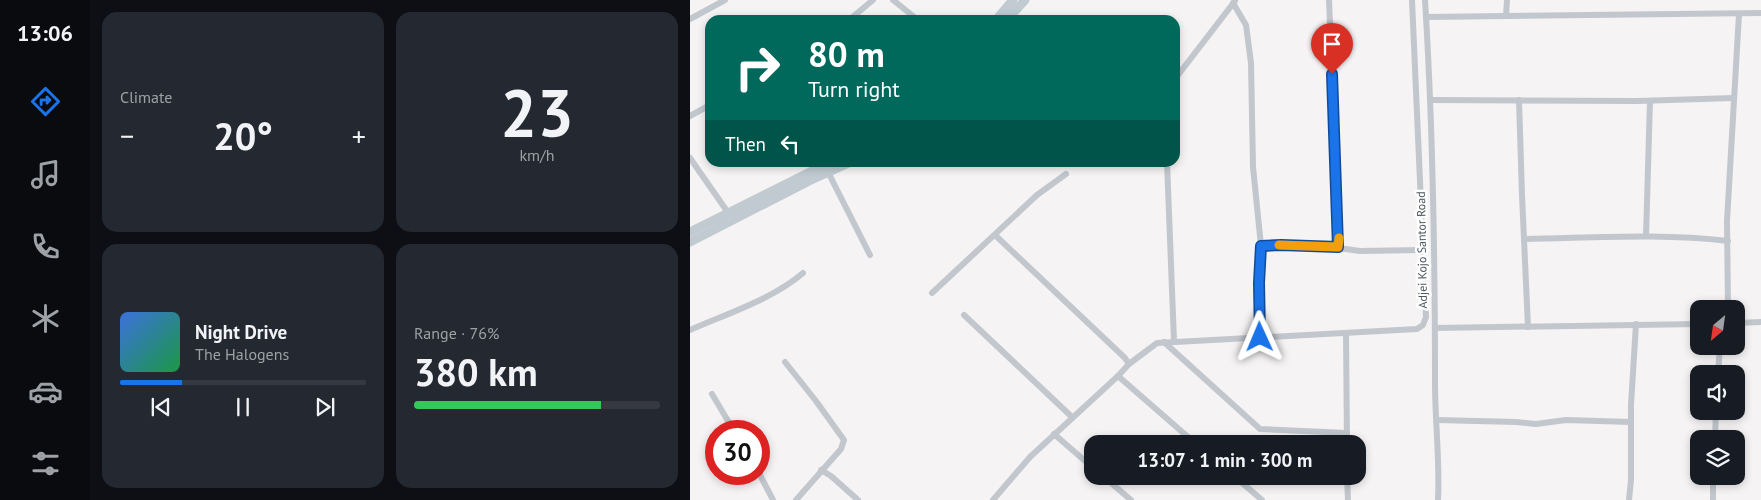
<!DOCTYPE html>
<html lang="en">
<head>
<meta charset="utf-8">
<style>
  body { margin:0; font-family:"PT Sans",sans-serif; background:#242831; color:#f1f3f6; height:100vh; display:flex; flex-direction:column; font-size:19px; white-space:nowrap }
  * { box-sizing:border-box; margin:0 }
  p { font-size:16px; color:#9ea1a6 }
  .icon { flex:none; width:28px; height:28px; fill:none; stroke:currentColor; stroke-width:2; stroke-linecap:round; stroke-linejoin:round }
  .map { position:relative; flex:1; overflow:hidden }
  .sheet { display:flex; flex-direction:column; gap:12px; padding:12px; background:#0d0f14; width:600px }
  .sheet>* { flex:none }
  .top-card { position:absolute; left:15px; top:15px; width:475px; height:152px; border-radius:15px; box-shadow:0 2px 8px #0003; background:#00695c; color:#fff; overflow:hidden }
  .needle { width:32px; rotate:209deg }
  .fabs { position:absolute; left:1000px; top:300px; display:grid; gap:10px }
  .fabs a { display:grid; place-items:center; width:55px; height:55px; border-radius:10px; background:#171b24; box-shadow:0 2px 8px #0003; font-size:25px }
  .speed { position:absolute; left:15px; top:420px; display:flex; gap:10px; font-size:25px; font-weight:700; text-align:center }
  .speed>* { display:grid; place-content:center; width:65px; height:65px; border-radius:50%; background:#171b24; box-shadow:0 2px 8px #0003; line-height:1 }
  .speed .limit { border:8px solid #d22; background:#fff; color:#111 }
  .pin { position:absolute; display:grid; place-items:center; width:42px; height:42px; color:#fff; margin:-51px -21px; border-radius:50% 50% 50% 0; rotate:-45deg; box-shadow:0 0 5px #0007 }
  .pin .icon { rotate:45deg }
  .me { position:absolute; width:55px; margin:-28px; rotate:359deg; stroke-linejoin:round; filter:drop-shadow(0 0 4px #0008) }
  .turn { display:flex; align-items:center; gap:18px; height:105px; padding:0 20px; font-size:22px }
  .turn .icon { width:65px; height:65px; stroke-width:2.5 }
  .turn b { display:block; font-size:35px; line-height:42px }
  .then { display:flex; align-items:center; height:48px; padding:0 20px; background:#0003; gap:10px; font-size:19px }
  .big { font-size:38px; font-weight:700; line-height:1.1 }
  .sheet .card { flex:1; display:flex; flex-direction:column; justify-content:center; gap:8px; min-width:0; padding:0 18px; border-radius:15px; background:#242831 }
  .sheet .dial { align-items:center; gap:0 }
  .dial b { font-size:65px; line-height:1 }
  .song { display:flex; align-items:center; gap:15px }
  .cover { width:60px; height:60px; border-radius:8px; background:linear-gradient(135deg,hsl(220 70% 55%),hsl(140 70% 35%)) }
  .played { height:5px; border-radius:2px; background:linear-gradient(90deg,#1a73e8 25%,#363941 25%) }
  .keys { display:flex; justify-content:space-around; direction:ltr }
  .heat { display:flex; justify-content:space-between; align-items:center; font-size:28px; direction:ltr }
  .charge { height:8px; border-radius:4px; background:linear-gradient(90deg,#34c759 76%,#363941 0) }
  .sheet .tiles { flex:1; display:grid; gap:12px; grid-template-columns:repeat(2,1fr) }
  .trip { position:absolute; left:394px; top:435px; width:282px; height:50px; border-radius:15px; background:#171b24; box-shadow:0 2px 8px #0003; font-weight:700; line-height:50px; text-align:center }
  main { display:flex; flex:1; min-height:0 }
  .menu { display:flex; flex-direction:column; width:90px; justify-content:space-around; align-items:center; background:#090b0e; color:#9ea1a6 }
  .menu .icon { width:35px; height:35px }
  .menu .on { color:#1a73e8 }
  .menu b { font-size:22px; color:#f1f3f6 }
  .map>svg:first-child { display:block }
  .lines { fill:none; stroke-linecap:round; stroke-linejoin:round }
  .street { stroke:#c1c7cd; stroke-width:6 }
  .secondary { stroke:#c1cad1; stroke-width:9 }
  .route-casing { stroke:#114b97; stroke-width:12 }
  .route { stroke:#1a73e8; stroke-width:9 }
  .slow { stroke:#f59e0b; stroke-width:9 }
  .labels { text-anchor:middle; stroke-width:5; stroke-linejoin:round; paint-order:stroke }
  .street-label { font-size:12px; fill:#4d575e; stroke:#fff }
</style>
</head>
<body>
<main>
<nav class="menu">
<b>13:06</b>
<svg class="icon on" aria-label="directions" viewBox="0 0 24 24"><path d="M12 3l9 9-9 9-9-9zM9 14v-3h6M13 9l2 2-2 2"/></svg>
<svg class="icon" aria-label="music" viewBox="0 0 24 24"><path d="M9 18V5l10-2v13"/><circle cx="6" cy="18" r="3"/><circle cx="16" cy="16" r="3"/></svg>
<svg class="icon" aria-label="phone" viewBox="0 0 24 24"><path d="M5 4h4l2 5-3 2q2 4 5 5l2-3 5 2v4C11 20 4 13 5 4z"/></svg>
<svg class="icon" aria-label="climate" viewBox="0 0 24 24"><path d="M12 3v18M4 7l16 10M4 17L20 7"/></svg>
<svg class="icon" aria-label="car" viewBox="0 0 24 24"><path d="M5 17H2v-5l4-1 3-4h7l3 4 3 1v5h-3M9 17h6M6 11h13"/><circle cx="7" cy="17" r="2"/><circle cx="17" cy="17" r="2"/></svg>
<svg class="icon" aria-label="filters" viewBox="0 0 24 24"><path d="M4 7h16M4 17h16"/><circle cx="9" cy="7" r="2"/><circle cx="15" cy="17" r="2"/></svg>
</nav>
<section class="sheet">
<div class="tiles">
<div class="card"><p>Climate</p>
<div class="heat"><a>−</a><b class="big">20°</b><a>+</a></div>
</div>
<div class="card dial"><b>23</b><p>km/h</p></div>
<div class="card">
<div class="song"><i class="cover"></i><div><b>Night Drive</b><p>The Halogens</p></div></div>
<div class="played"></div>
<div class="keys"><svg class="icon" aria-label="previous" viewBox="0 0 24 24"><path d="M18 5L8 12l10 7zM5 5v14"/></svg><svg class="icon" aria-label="pause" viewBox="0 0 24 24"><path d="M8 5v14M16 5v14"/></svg><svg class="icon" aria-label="next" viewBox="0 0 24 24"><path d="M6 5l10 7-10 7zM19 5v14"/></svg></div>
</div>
<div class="card"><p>Range · 76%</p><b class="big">380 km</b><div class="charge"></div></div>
</div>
</section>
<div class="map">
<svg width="1071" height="500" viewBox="0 0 1071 500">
  <rect width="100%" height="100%" fill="#f5f3f3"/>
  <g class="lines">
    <g class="street">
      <polyline points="203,0 228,20"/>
      <polyline points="639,0 649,247"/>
      <path d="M735 0C743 127 745 255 745 383 745 422 750 461 748 500"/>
      <polyline points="543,3 556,25 561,63 563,167 571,246 569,283 570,337"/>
      <polyline points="816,16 817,0"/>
      <polyline points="736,17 1071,13"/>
      <polyline points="0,19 35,0"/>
      <polyline points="159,20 183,0"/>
      <polyline points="485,79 545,1"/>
      <polyline points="741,100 947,101 1044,98"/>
      <polyline points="829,100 832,195 838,327"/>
      <polyline points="0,116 20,105"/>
      <polyline points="0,158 39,214"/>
      <polyline points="477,162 484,341"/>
      <polyline points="138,172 180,255"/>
      <polyline points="305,235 435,358 439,364"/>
      <polyline points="956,236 960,101"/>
      <path d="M835 239C902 238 971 233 1038 241"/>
      <polyline points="571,246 591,245 641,247 670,251 732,250"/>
      <polyline points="242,293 347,195 376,174"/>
      <polyline points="1038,309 1037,221 1049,14"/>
      <polyline points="274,315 382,417"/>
      <polyline points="1046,323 1071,322"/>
      <polyline points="745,328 1009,324"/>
      <path d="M0 330C36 314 83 299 113 273"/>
      <polyline points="656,333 657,444"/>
      <polyline points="474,342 570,429 657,433"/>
      <polyline points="95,362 126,401 154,440 151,449 106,500"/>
      <polyline points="1028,374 1030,346"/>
      <polyline points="428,376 506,444"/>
      <polyline points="22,394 44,431"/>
      <polyline points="747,420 826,422 846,424 876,420 941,422"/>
      <polyline points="364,434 402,467"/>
      <polyline points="1025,439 1026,411"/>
      <polyline points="131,470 141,476 168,500"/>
      <polyline points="69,473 83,500"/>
      <polyline points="413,476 441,500"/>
      <polyline points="544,476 572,500"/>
      <polyline points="657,476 658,500"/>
      <polyline points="303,500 340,457 428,376 439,364 467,343 727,329 733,325 736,317 722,0"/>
      <polyline points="939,500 941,480 941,405 946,324"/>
      <polyline points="1023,500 1023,476"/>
    </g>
    <g class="secondary">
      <polyline points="306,20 323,0"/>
      <polyline points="317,20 335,0"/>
      <polyline points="0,232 140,162"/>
      <polyline points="0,242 119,181 161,162"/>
    </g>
  </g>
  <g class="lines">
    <defs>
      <polyline id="route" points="570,337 569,283 571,246 591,245 648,247 642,74"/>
    </defs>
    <use href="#route" class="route-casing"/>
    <use href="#route" class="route"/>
    <polyline class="slow" points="589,245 648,247 649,238"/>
  </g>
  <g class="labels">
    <g class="street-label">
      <text transform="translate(732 250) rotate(-91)" y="4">Adjei Kojo Santor Road</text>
    </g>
  </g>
</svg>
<div class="fabs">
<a><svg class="needle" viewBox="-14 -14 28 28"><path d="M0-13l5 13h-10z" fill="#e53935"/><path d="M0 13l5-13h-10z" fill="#9ea1a6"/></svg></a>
<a><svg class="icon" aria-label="sound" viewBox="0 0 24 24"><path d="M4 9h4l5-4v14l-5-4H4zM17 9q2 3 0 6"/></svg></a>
<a><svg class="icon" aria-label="layers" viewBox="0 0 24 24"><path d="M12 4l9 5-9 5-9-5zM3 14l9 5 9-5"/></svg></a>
</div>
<div class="speed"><div class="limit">30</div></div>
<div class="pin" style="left:642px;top:74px;background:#d93025"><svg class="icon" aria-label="arrive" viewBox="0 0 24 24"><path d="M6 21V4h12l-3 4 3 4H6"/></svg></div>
<svg class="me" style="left:570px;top:337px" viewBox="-20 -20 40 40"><path d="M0-17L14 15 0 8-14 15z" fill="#1a73e8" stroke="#fff" stroke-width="4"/></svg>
<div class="trip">13:07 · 1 min · 300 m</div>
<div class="top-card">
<div class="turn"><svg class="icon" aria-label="right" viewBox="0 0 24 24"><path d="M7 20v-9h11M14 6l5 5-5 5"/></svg><div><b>80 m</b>Turn right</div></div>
<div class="then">Then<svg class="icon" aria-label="left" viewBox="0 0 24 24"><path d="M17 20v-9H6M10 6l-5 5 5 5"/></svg></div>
</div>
</div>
</main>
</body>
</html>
